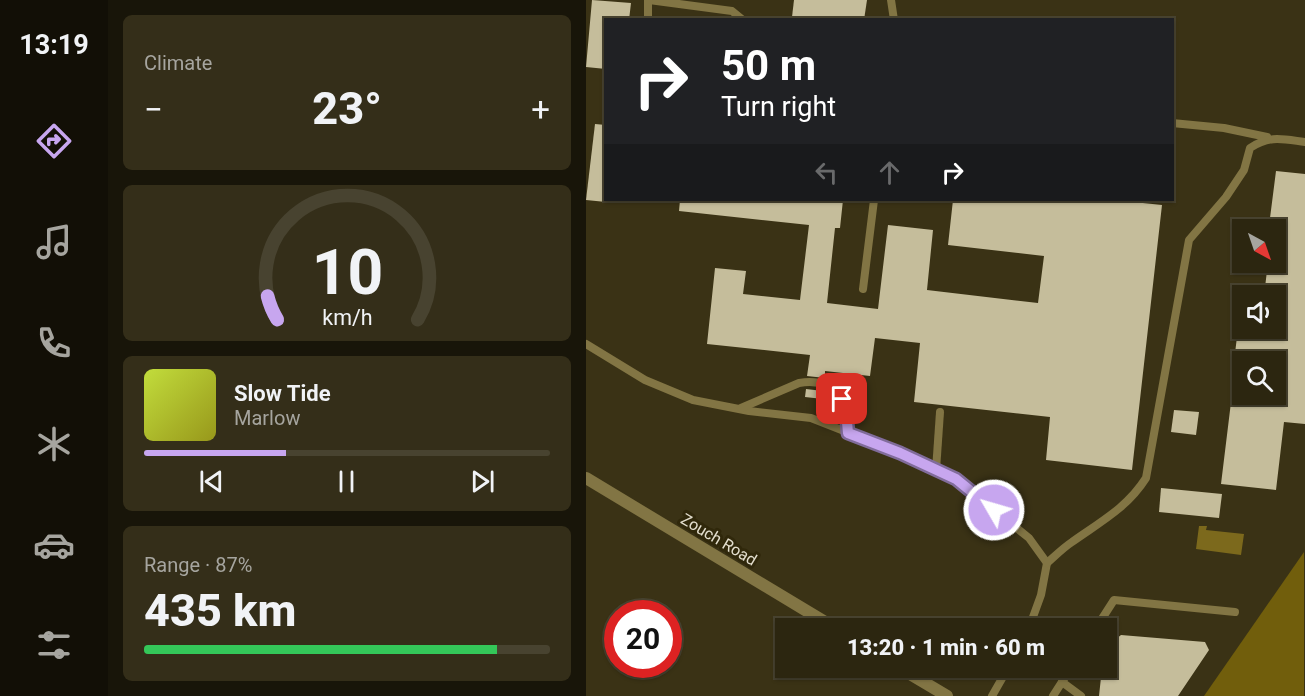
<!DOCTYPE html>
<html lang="en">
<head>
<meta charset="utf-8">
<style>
  body { margin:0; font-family:Roboto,sans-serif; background:#342e19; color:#f1f3f6; height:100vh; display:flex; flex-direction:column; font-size:22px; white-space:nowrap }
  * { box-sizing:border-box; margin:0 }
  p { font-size:20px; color:#a6a59f }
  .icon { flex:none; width:33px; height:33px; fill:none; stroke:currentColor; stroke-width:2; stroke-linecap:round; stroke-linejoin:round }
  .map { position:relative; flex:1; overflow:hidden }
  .details { display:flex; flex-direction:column; gap:15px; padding:15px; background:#181509; width:478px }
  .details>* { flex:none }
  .top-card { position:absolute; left:18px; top:18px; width:570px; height:183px; border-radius:0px; box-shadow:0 2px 4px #0004,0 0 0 2px #484330; background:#202124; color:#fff; overflow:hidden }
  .needle { width:39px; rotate:140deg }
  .tools { position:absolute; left:646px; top:219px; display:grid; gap:12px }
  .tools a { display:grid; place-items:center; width:54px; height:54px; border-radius:0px; background:#2c2610; box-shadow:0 2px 4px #0004,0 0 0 2px #484330; font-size:30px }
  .speed { position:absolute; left:18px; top:600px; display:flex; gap:12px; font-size:30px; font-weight:700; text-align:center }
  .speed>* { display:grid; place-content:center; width:78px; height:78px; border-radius:50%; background:#2c2610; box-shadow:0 2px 4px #0004,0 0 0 2px #484330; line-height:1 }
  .speed .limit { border:9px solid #d22; background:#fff; color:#111 }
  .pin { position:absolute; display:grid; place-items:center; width:51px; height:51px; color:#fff; margin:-26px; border-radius:12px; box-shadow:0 3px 9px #0006 }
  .me { position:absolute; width:66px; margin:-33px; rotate:308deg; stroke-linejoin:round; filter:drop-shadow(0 0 4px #0008) }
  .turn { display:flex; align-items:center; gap:21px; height:126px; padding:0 18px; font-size:27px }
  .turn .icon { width:78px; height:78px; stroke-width:2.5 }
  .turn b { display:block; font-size:42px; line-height:51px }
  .lanes { display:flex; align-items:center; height:57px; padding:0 18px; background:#0003; justify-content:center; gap:30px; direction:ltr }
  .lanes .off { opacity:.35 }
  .big { font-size:45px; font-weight:800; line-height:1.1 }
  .details .widget { flex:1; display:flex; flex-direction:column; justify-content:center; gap:9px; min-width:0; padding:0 21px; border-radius:9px; background:#342e19 }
  .details .dial { align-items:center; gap:0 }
  .dial svg { height:156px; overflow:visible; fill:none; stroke:#484330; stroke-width:7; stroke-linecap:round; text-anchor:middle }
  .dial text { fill:#f1f3f6; stroke:none }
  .song { display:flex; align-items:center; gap:18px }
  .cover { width:72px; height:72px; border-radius:9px; background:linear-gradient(135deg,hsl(70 70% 55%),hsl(60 70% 35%)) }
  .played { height:6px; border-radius:3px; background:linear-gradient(90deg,#c7a6ef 35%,#484330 35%) }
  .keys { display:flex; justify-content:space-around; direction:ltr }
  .heat { display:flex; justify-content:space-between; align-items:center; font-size:33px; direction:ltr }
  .charge { height:9px; border-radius:4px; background:linear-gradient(90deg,#34c759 87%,#484330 0) }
  .trip { position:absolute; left:189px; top:618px; width:342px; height:60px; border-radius:0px; background:#2c2610; box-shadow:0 2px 4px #0004,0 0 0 2px #484330; font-weight:800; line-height:60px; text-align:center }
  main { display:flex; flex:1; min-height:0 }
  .tab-bar { display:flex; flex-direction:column; width:108px; justify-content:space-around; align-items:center; background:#120f06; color:#a6a59f }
  .tab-bar .icon { width:42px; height:42px }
  .tab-bar .active { color:#c7a6ef }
  .tab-bar b { font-size:27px; color:#f1f3f6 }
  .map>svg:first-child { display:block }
  .forest { fill:#715e0c }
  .water { fill:#7c691c }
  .building { fill:#c5bd9b }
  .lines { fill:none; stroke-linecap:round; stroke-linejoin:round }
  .service { stroke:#827544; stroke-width:8 }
  .minor { stroke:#827544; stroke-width:12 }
  .route-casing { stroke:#816c9b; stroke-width:15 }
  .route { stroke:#c7a6ef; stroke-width:10 }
  .labels { text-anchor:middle; stroke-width:6; stroke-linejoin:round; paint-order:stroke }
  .street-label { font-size:16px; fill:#e4dfcf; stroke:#30280b }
</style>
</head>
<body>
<main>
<nav class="tab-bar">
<b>13:19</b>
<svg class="icon active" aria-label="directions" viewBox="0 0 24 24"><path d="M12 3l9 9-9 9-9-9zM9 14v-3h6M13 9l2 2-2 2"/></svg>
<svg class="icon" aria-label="music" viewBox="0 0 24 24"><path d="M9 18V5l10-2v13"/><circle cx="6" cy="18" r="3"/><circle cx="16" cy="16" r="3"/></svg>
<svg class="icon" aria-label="phone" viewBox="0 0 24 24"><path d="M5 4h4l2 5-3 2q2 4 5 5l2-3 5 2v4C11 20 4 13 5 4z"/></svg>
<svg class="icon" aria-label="climate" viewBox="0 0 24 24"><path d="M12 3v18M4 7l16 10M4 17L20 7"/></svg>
<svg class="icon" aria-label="car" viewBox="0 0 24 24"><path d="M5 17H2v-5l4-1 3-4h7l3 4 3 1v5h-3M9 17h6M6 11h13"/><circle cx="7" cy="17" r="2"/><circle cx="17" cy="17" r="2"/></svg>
<svg class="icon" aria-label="filters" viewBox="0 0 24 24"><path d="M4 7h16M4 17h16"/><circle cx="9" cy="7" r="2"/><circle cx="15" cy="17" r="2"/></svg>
</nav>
<section class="details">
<div class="widget"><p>Climate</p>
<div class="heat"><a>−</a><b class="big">23°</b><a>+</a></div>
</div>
<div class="widget dial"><svg viewBox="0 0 100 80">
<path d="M14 69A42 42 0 1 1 86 69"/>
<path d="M14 69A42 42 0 0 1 9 57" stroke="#c7a6ef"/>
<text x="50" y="56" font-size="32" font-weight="700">10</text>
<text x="50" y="72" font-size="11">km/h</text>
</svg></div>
<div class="widget">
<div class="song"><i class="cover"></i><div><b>Slow Tide</b><p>Marlow</p></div></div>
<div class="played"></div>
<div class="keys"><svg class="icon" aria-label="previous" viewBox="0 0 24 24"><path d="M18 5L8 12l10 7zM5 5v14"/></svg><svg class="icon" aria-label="pause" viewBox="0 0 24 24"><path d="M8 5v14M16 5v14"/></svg><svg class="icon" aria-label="next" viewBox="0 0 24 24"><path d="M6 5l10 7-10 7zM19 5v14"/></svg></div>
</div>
<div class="widget"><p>Range · 87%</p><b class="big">435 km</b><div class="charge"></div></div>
</section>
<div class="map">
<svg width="719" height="696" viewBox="0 0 719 696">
  <rect width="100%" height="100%" fill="#3a3215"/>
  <polygon class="forest" points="718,552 718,696 618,696"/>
  <polygon class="water" points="613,526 621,526 620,530 658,534 655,555 610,549"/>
  <g class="building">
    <polygon points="6,0 45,3 43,20 20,20 20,69 0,67"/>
    <polygon points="208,0 281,0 278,20 230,20 206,17"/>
    <polygon points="9,124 20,125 20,202 0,200"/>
    <polygon points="690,171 719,174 719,424 698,422 690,490 635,484 646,394 690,394 690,362 648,362 652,328 690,328 690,296 678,296 682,262 690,262 690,230 686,230 687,218 684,218"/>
    <polygon points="94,200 257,200 254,228 249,228 241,303 292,309 302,225 347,230 341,290 452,303 458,256 362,245 367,200 528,200 576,205 546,470 460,460 464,417 328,402 334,343 289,338 284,376 239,371 239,378 221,376 224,355 121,344 129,268 160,271 157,294 214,300 223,225 93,211"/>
    <polygon points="220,389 237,391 237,399 219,397"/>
    <polygon points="588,410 613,412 610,435 585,432"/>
    <polygon points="575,488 636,494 633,518 573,512"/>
    <polygon points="535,635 619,642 623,650 592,696 513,696 516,668 520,668 520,647"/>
  </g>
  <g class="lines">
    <g class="service">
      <polyline points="63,0 146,11 157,20"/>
      <polyline points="305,0 308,20"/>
      <polyline points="62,20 62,0"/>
      <polyline points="586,123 638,128 681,137"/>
      <polyline points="277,289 288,200"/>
      <polyline points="0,344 59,380 107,400 163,411 225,418 314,453 370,479 443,538 461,563 455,595 443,628"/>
      <path d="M155 408 213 383C251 377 259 401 262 433"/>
      <polyline points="350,470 354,412"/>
      <path d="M461 563C469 556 477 548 486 542 514 522 541 508 560 478L603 240 640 197 658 170 664 148C684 135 696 139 719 142"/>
      <polyline points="510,628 528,600 649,612"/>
      <polyline points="476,682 495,696"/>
      <polyline points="406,696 422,668"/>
      <polyline points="467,696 485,668"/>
    </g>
    <g class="minor">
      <polyline points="0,478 249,628"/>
      <polyline points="314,668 361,696"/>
    </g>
  </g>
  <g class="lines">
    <defs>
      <polyline id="route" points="256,399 260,411 262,433 314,453 370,479 408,510"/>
    </defs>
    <use href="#route" class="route-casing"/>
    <use href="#route" class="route"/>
  </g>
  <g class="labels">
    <g class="street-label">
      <text transform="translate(133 539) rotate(31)" y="6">Zouch Road</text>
    </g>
  </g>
</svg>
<div class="tools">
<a><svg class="needle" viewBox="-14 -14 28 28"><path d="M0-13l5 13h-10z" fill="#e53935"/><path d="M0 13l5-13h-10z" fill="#a6a59f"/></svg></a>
<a><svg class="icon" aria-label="sound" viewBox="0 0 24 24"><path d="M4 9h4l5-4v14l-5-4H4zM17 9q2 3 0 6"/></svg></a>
<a><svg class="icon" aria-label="search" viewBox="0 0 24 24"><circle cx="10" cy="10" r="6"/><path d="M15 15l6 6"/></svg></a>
</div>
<div class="speed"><div class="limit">20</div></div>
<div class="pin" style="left:256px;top:399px;background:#d93025"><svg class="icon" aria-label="arrive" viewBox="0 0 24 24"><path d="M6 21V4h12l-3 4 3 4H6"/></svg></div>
<svg class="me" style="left:408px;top:510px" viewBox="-20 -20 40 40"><circle r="17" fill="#c7a6ef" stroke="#fff" stroke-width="3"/><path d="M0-11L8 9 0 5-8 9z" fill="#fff"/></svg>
<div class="trip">13:20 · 1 min · 60 m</div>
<div class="top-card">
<div class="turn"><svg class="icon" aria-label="right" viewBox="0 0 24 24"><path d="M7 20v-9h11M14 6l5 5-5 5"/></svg><div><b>50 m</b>Turn right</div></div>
<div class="lanes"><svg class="icon off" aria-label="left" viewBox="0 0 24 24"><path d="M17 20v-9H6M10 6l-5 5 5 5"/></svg><svg class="icon off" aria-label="ahead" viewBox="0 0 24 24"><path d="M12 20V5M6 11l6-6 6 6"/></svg><svg class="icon" aria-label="right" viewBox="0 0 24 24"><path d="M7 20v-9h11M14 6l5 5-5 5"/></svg></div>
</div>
</div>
</main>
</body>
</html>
